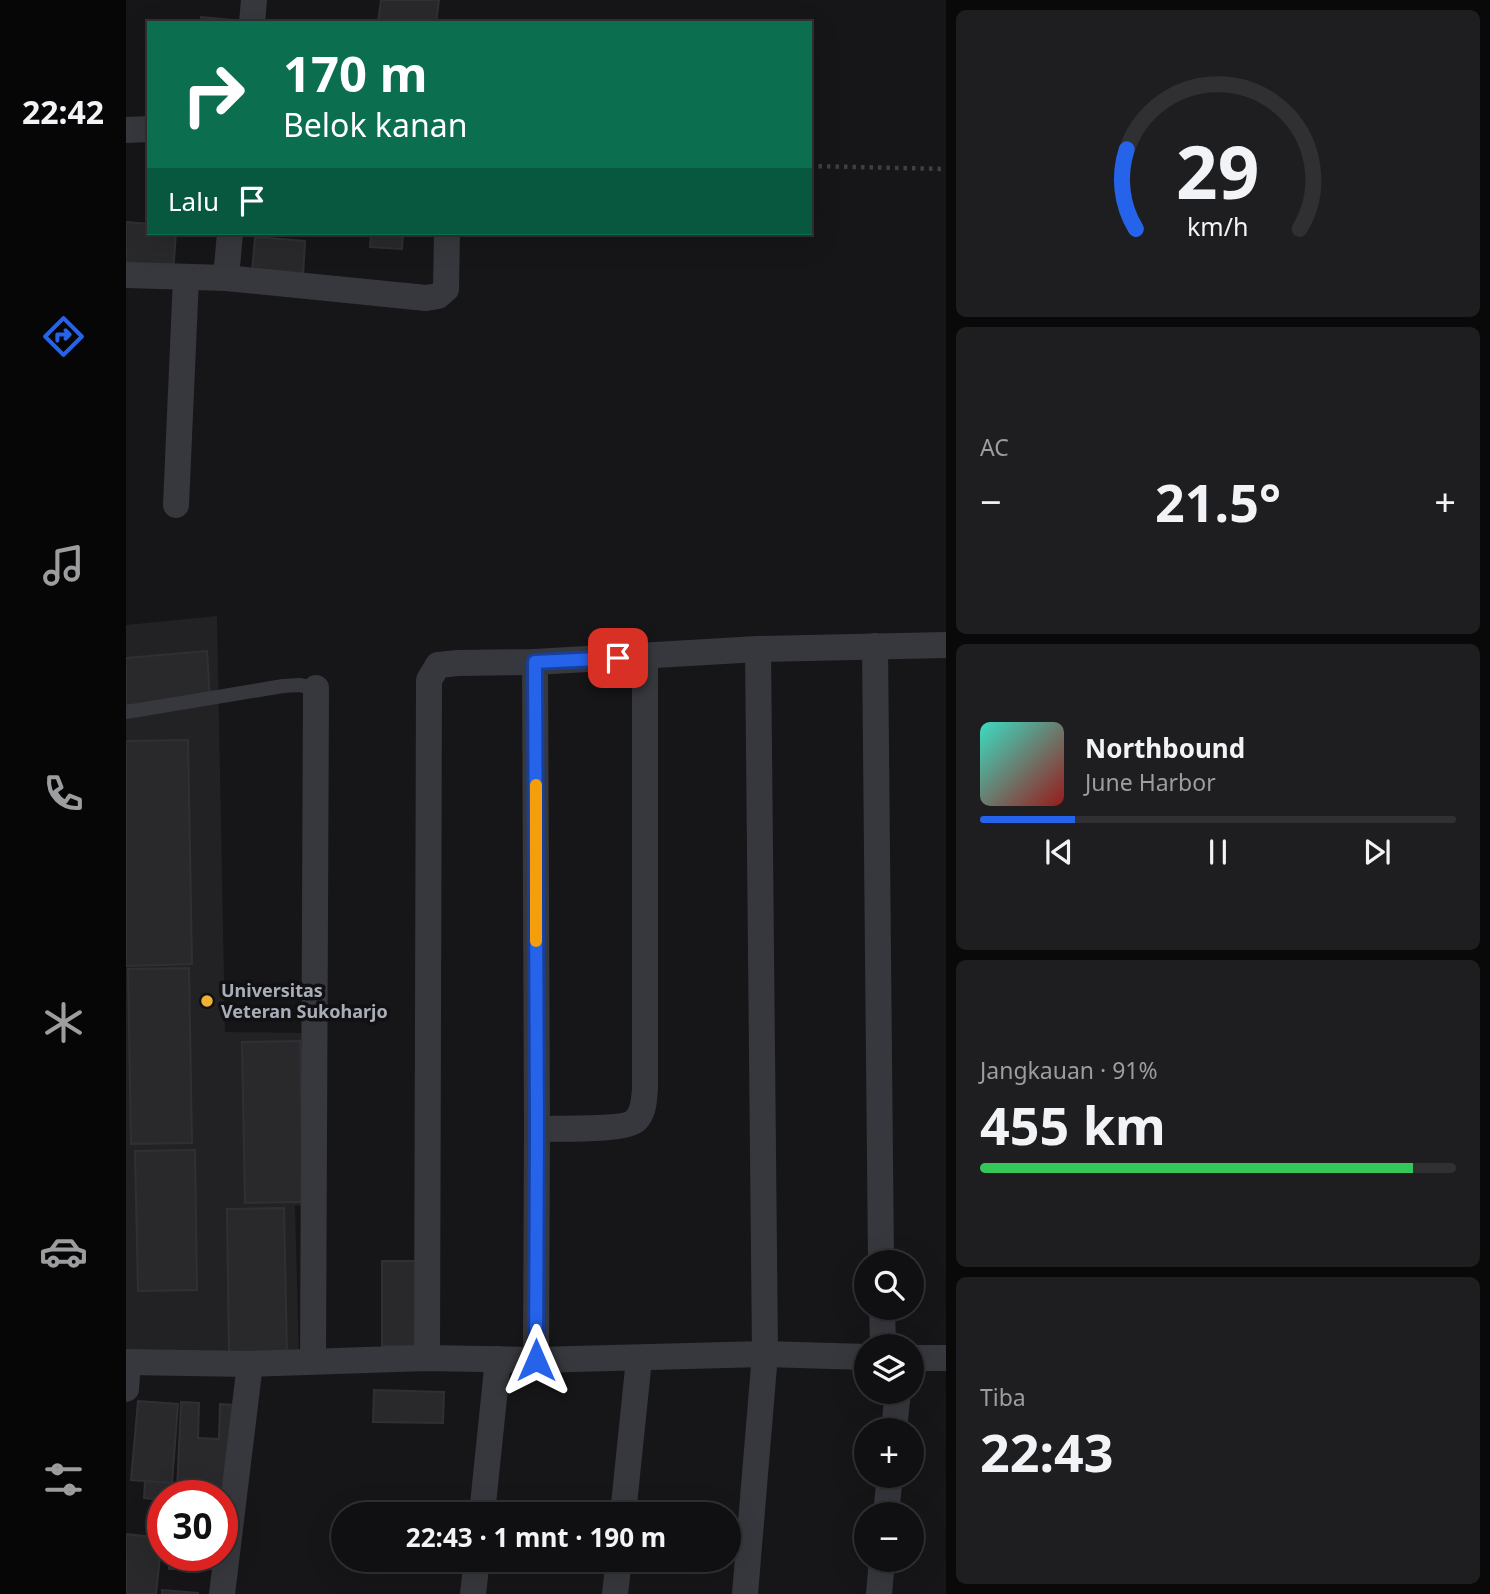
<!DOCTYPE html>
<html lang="id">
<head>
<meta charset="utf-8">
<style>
  body { margin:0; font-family:"Noto Sans",sans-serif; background:#1e1e20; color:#f1f3f6; height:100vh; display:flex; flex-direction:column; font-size:26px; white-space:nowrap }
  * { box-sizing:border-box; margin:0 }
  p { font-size:23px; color:#9c9d9f }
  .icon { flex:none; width:38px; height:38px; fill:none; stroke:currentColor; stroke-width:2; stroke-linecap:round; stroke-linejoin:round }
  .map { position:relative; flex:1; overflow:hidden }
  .drawer { display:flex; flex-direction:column; gap:10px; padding:10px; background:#09090a; width:544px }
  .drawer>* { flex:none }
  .banner { position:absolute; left:21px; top:21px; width:665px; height:214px; border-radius:0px; box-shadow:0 7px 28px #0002,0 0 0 2px #303032; background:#0b6e4f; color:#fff; overflow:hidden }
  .controls { position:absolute; left:728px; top:1250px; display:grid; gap:14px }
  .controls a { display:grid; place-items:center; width:70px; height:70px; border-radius:50%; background:#101012; box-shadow:0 7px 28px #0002,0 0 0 2px #303032; font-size:35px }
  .speed { position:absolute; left:21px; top:1480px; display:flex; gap:14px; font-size:35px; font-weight:700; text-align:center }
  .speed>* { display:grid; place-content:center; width:91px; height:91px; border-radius:50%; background:#101012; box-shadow:0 7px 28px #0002,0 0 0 2px #303032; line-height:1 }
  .speed .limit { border:10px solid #d22; background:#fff; color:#111 }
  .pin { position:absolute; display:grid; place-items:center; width:60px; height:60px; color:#fff; margin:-30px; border-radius:14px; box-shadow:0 4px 10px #0006 }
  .me { position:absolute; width:77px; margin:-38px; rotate:0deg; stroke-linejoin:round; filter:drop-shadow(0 0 5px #0008) }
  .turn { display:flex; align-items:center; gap:24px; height:147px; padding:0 21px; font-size:32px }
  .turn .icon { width:91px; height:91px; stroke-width:2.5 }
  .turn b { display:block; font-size:49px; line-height:60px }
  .then { display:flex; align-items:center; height:66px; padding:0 21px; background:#0003; gap:14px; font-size:26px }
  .big { font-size:52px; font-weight:700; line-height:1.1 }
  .drawer .card { flex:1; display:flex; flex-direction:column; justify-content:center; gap:10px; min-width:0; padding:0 24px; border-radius:10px; background:#1e1e20 }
  .drawer .dial { align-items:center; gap:0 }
  .dial svg { height:182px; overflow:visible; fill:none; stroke:#303032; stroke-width:7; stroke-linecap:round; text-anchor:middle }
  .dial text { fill:#f1f3f6; stroke:none }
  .song { display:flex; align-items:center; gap:21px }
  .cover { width:84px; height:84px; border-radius:10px; background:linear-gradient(135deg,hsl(170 70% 55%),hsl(0 70% 35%)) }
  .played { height:7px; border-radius:4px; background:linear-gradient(90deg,#2563eb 20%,#303032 20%) }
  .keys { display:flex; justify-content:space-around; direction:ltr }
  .heat { display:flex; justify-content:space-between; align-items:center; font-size:38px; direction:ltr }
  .charge { height:10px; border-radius:5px; background:linear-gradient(90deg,#34c759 91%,#303032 0) }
  .trip { position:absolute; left:205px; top:1502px; width:410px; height:70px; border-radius:35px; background:#101012; box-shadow:0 7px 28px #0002,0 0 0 2px #303032; font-weight:700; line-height:70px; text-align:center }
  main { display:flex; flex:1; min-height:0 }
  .tabs { display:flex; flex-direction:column; width:126px; justify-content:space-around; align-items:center; background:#060607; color:#9c9d9f }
  .tabs .icon { width:49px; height:49px }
  .tabs .current { color:#2563eb }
  .tabs b { font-size:32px; color:#f1f3f6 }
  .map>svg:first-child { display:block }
  .built { fill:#222225; fill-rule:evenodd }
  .building { fill:#29292c; stroke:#303034; stroke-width:2 }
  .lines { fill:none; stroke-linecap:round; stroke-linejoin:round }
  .path { stroke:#3d3f44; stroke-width:4.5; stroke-dasharray:3.5 5; stroke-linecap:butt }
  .service { stroke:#37383d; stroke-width:14 }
  .minor { stroke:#37383d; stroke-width:26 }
  .route-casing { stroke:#184099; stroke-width:18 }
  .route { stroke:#2563eb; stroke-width:12 }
  .slow { stroke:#f59e0b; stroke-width:12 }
  .poi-dot { fill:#f2b134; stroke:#111113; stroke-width:2.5 }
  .labels { text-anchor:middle; stroke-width:7; stroke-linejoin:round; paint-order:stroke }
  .poi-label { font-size:18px; font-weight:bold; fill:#a8adb8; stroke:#111113; text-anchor:start }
</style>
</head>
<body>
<main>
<nav class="tabs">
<b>22:42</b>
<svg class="icon current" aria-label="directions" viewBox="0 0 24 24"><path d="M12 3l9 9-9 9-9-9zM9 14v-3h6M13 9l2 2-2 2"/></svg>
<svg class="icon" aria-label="music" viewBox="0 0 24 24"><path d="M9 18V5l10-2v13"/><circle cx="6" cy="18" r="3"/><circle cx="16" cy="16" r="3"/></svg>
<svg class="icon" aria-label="phone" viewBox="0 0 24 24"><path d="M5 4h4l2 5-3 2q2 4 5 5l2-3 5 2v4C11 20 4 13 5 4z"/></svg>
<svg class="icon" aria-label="climate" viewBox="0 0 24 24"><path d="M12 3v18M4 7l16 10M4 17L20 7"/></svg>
<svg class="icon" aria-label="car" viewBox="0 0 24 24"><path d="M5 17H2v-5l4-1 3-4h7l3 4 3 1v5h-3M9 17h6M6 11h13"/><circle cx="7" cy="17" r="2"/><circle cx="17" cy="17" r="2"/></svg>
<svg class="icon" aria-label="filters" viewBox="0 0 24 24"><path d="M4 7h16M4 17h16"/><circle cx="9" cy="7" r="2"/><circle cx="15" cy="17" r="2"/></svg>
</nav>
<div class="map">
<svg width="820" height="1594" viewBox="0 0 820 1594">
  <rect width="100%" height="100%" fill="#161618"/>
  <path class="built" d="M91 616 99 1032 178 1033 181 1205 169 1206 173 1361 0 1365V959L1 966 66 964 62 741H0V705L80 652 0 658V625ZM63 968 66 1142 5 1144 2 969ZM174 1041 177 1202 119 1203 116 1043ZM158 1208 161 1353 103 1355 101 1209Z"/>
  <g class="building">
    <polygon points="255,0 313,0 310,23 252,23"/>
    <polygon points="75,17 119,21 118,23 75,23"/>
    <polygon points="0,222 23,224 23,233 50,233 47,273 0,270"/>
    <polygon points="245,233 277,233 276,249 244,247"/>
    <polygon points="129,237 179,241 177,277 126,273"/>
    <polygon points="81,651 84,699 0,705 0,658"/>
    <polygon points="62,740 66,964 0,966 0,741"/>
    <polygon points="63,968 66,1143 5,1144 2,969"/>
    <polygon points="174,1041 177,1202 119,1203 116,1042"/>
    <polygon points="69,1150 71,1290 12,1291 9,1151"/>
    <polygon points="158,1208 161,1354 103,1355 101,1209"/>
    <rect x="256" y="1261" width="38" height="85"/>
    <polygon points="248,1390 318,1392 317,1423 247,1422"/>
    <polygon points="12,1401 52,1404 46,1483 5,1480"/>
    <polygon points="55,1402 73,1403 72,1438 93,1439 94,1404 111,1405 108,1492 51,1490"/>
    <polygon points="19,1481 45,1483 44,1496 37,1496 37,1500 18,1498"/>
    <polygon points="0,1534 36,1538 30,1594 0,1594"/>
    <rect x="43" y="1556" width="48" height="13"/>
    <polygon points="36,1590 72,1593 72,1594 36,1594"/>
  </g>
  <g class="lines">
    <polyline class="path" points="684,166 820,169"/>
    <polyline class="service" points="0,712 157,686 173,685 190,688"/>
    <g class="minor">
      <polyline points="126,23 128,0"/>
      <polyline points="0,130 23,129"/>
      <polyline points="0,275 100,278 104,233"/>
      <polyline points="100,278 300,298 312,296 320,289 321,233"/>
      <polyline points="50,505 60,278"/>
      <polyline points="749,646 755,1262"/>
      <polyline points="409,662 411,1129 410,1360"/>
      <path d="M411 1129C429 1128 500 1131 510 1120 518 1112 518 1100 519 1089V657"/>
      <polyline points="756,1307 757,1346"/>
      <polyline points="301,1358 303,680 312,665 332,663 409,662 632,649 820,645"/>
      <polyline points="786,1358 820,1358"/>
      <polyline points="187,1361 190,688"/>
      <polyline points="0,1362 124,1364 301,1358 410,1360 639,1354 740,1357"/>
      <polyline points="0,1389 2,1362"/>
      <polyline points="768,1430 772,1391"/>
      <polyline points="356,1514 372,1359"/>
      <polyline points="497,1514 513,1359"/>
      <polyline points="760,1514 764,1475"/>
      <polyline points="96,1594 124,1364"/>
      <polyline points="347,1594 351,1559"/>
      <polyline points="489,1594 493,1559"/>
      <polyline points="619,1594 639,1354 632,649"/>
      <polyline points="753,1594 756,1559"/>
    </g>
  </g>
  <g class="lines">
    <defs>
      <polyline id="route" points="410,1360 411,1129 409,662 492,658"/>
    </defs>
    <use href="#route" class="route-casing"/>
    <use href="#route" class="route"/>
    <polyline class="slow" points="410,785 410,941"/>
  </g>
  <circle class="poi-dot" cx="81" cy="1001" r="7"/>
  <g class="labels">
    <g class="poi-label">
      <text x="95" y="997">Universitas<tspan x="95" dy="21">Veteran Sukoharjo</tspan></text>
    </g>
  </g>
</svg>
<div class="controls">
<a><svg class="icon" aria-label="search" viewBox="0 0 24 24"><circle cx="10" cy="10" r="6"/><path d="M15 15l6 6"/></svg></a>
<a><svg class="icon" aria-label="layers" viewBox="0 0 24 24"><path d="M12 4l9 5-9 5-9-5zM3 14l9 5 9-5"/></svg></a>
<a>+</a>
<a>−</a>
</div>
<div class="speed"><div class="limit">30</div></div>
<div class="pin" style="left:492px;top:658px;background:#d93025"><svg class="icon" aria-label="arrive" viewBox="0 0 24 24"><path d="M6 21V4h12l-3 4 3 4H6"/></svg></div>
<svg class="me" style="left:410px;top:1360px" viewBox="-20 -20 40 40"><path d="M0-17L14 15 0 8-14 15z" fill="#2563eb" stroke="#fff" stroke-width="4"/></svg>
<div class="trip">22:43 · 1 mnt · 190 m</div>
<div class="banner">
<div class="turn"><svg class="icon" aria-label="right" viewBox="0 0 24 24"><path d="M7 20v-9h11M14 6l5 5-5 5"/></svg><div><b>170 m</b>Belok kanan</div></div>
<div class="then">Lalu<svg class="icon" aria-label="arrive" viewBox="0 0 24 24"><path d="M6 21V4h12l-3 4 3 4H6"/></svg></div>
</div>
</div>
<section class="drawer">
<div class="card dial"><svg viewBox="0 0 100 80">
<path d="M14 69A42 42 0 1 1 86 69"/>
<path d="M14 69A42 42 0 0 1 10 34" stroke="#2563eb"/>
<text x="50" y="56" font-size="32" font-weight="700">29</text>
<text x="50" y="72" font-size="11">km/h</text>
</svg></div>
<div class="card"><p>AC</p>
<div class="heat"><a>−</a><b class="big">21.5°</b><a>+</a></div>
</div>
<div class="card">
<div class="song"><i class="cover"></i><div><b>Northbound</b><p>June Harbor</p></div></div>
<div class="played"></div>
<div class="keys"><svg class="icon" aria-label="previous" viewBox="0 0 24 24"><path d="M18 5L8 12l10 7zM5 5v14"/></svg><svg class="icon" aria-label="pause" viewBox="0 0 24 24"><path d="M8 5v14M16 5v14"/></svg><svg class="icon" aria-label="next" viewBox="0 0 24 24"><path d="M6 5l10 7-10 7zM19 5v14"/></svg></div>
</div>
<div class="card"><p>Jangkauan · 91%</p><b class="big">455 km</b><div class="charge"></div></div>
<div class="card"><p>Tiba</p><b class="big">22:43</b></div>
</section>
</main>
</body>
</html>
